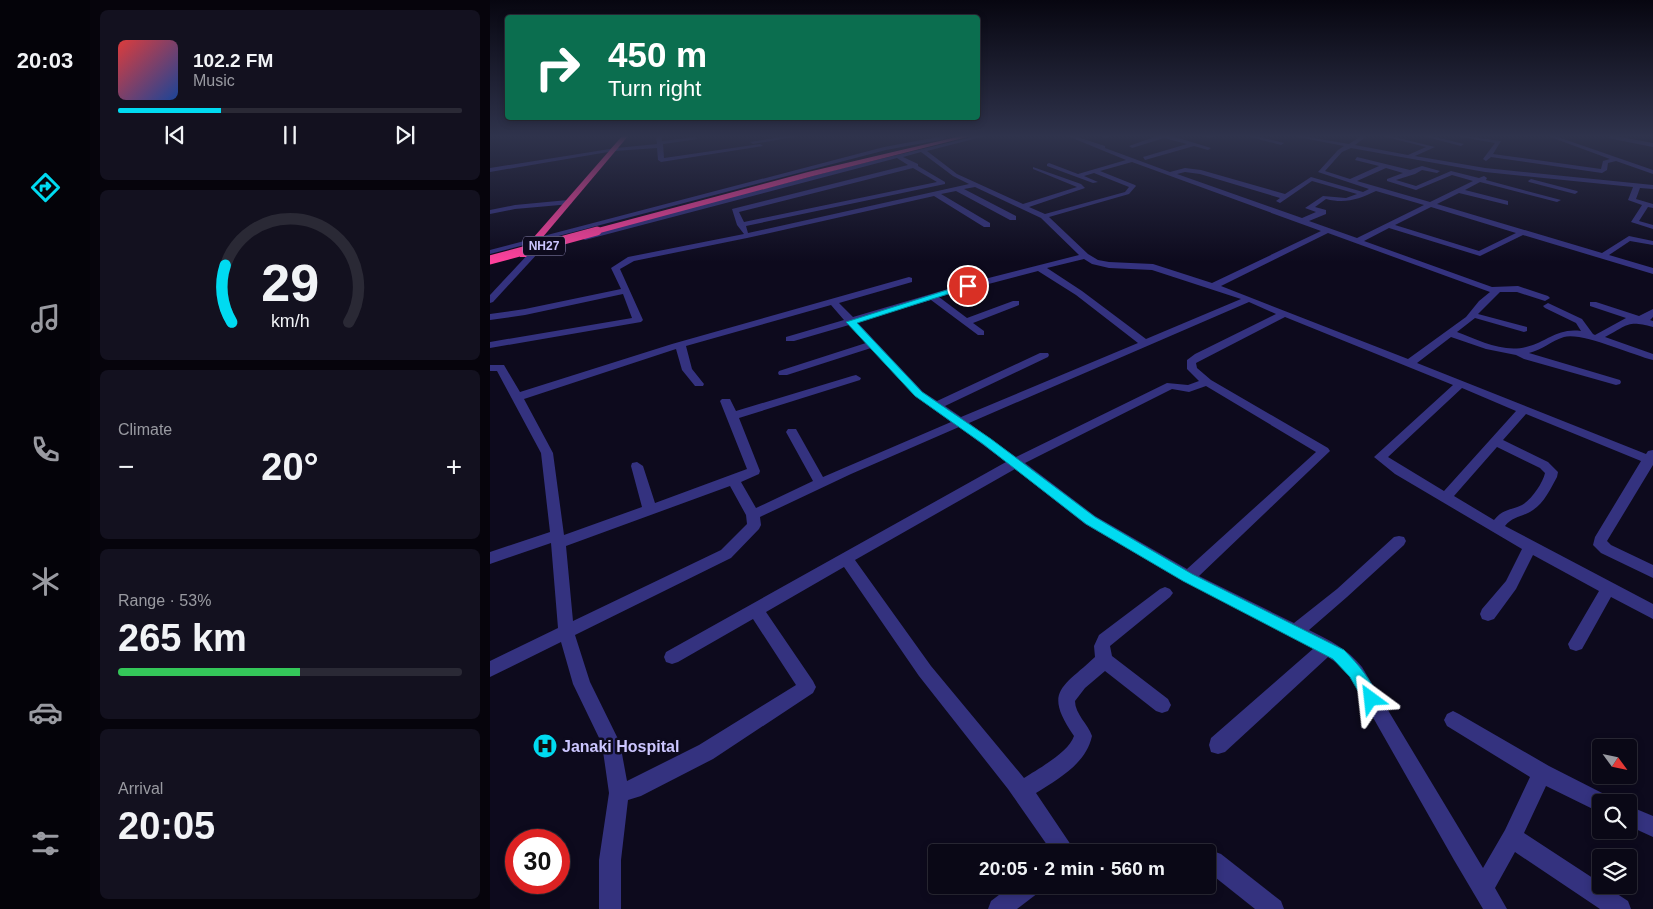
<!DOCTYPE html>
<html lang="en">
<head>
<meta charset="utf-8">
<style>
  body { margin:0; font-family:Helvetica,sans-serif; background:#13111f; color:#f1f3f6; height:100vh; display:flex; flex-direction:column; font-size:19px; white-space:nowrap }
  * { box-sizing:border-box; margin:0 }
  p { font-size:16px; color:#999aa1 }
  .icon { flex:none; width:28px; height:28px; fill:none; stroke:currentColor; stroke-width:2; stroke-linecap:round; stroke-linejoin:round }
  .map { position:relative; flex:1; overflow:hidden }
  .sheet { display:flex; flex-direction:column; gap:10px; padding:10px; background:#06040c; width:400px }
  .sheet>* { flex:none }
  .banner { position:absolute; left:15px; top:15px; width:475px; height:105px; border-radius:5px; box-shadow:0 2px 8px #0003,0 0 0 1px #2a2935; background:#0b6e4f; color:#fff; overflow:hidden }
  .needle { width:32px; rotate:123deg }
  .fabs { position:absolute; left:1102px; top:739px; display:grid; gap:10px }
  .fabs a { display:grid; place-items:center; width:45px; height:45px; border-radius:5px; background:#0a0816; box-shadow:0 2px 8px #0003,0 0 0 1px #2a2935; font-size:25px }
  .speed { position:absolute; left:15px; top:829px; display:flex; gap:10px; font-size:25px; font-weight:700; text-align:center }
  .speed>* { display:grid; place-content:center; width:65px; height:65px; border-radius:50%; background:#0a0816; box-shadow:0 2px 8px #0003,0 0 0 1px #2a2935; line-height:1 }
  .speed .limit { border:8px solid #d22; background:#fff; color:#111 }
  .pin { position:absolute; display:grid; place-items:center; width:42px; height:42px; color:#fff; margin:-21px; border:2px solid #fff; border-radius:50%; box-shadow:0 1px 5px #0007 }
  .me { position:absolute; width:55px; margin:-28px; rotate:330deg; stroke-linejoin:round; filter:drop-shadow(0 0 4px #0008) }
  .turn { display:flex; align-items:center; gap:18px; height:105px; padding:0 20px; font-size:22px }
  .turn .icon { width:65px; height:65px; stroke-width:2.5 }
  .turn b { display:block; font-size:35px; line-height:42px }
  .big { font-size:38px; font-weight:700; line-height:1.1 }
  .sheet .tile { flex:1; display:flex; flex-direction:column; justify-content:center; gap:8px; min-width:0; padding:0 18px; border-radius:8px; background:#13111f }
  .sheet .dial { align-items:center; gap:0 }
  .dial svg { height:130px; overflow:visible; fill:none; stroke:#2a2935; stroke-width:7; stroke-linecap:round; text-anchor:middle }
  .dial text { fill:#f1f3f6; stroke:none }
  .song { display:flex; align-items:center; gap:15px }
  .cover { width:60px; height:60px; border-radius:8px; background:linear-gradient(135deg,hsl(0 70% 55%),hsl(220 70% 35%)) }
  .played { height:5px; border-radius:2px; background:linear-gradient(90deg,#00dbf1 30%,#2a2935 30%) }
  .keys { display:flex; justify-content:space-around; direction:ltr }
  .heat { display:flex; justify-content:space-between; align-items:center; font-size:28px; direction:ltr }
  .charge { height:8px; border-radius:4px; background:linear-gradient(90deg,#34c759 53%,#2a2935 0) }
  .trip { position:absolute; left:438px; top:844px; width:288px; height:50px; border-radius:5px; background:#0a0816; box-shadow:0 2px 8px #0003,0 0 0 1px #2a2935; font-weight:700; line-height:50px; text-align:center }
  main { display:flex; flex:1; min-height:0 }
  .tab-bar { display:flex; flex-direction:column; width:90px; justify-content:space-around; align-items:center; background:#040309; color:#999aa1 }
  .tab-bar .icon { width:35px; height:35px }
  .tab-bar .selected { color:#00dbf1 }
  .tab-bar b { font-size:22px; color:#f1f3f6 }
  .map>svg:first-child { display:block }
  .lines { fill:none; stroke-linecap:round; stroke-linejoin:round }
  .minor { fill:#34327f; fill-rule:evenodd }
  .highway { fill:#ff419d; fill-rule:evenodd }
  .highway-bridge { stroke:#ff419d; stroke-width:9 }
  .route { fill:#00dbf1; stroke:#008e9d }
  .labels { text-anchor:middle; stroke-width:5; stroke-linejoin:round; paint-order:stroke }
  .shield { fill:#0d0a1d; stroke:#938ebb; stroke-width:1 }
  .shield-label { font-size:12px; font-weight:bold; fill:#ccc6ff }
  .near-poi-label { font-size:16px; font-weight:bold; fill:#ccc6ff; stroke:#0d0a1d; text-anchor:start }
</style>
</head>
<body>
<main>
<nav class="tab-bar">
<b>20:03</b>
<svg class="icon selected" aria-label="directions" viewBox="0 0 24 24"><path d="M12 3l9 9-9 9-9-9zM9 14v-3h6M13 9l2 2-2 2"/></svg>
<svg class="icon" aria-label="music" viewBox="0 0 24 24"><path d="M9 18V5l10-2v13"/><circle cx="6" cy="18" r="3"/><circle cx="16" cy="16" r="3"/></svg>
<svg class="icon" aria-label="phone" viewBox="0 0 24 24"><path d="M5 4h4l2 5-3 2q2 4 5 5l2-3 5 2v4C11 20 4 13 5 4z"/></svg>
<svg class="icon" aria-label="climate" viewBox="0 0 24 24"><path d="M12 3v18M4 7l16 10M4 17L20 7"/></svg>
<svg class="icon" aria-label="car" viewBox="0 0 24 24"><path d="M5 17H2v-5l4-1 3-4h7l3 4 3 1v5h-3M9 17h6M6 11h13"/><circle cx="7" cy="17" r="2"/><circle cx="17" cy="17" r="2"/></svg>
<svg class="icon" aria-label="filters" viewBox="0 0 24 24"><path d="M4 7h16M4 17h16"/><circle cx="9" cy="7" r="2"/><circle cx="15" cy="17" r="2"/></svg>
</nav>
<section class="sheet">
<div class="tile">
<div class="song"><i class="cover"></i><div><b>102.2 FM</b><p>Music</p></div></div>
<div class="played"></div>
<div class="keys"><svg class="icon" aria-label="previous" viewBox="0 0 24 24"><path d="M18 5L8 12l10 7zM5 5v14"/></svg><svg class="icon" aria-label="pause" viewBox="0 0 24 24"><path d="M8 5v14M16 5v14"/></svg><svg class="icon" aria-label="next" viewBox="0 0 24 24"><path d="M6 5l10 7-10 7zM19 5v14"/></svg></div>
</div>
<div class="tile dial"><svg viewBox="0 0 100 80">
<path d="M14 69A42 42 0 1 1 86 69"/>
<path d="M14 69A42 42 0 0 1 10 34" stroke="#00dbf1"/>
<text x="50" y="56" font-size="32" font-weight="700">29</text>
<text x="50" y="72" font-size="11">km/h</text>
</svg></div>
<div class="tile"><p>Climate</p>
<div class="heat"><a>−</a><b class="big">20°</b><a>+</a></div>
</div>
<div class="tile"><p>Range · 53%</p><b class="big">265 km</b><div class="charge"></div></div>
<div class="tile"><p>Arrival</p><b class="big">20:05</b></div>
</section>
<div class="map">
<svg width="1163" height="909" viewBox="0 0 1163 909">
  <rect width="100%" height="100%" fill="#0d0a1d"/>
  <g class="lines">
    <g class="minor">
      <polygon points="169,135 172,137 172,141 205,137 208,139 173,144 174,158 270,144 273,146 171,162 168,160 167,148 124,151 0,172 0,168 126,148 167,144 166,137"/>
      <polygon points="303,135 315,135 263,144 260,142"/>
      <path d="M491 135H499L437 151 467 174 533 204 587 187 543 169V167L591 184 595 188 539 207 555 214 635 192 639 187 604 173 594 176 608 182 603 183 557 166V164L559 163 588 174 636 160 575 135H581L615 146V148L680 172 695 168 711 170 795 194 821 177 873 192 879 189 828 172 848 150 854 146 808 137 806 135 859 144 873 135H878L865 145 918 155 936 147 888 135H896L945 147 925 156 995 168 1163 185V189L1150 188 1146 199 1163 204V208L1158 207 1149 221 1163 225V229L1141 222 1152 205 1138 200 1143 187 995 172 861 148 852 152 835 171 860 179 889 166 865 160 867 157 920 170 932 166 950 171 947 173 932 170 925 174 906 180 926 186 961 171 989 178 994 176 997 178 996 180 1071 200 1067 202 990 182 975 190 1018 201V205L969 193 947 204 1112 253 1139 236 1163 241V245L1140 241 1119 255 1163 268V274L1033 235 990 256 899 228 874 241 1002 287 1028 286 1058 296 1060 298 1055 301 1027 292H1010L988 314 1037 327V331L1034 332 985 318 967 332C988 340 1013 353 1036 347 1058 342 1066 328 1091 331L1086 323 1055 308 1053 306 1058 303 1092 319 1103 334 1105 335 1136 318 1100 306V302H1106L1149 316 1163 309V317L1160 320 1163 321V327C1137 320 1138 325 1115 337L1163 354V360C1142 355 1092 332 1074 337 1061 341 1052 350 1039 353L1130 380 1131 382 1130 384 1126 385 1034 359 1026 355 996 349 961 337 927 363 1156 454 1158 451 1163 450V465L1117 541 1121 545 1163 565V578L1111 553 1103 545 1105 537 1151 461 1036 414 1013 440 1058 462 1068 472 1067 477C1061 488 1054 503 1043 510 1033 517 1023 516 1015 526L1163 604V619L1121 597 1092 649 1086 651 1080 649 1078 644 1109 591 1043 555 1026 589 1004 619 998 621 992 619 990 614 992 609 1016 581 1032 549 905 474 884 457 963 385 795 317 706 363 707 368 721 380 838 448 840 451 709 576 804 623 847 589 904 537 909 536 914 537 916 541 914 545 857 597 819 630C839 640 858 649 872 667L993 868 1015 830 1040 777 957 726 954 720 957 714 963 711 969 714 1059 766 1118 796 1121 802H1111V813L1056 786 1034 833 1138 901 1141 909H1110L1025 852 1005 888 1017 909H993L964 860 860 677 851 666 838 657 735 752 728 754 721 752 719 745 721 738 824 648 693 581 595 524 525 469 365 560 441 666 534 778C548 769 579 752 584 736 553 691 572 688 605 657L604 646 609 635 670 589 675 587 680 589 683 593 680 597 620 646 622 656 678 699 681 705 678 711 672 713 666 711 615 671 595 688 585 701C585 714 598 724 602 736 596 764 568 779 546 793L581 845 584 852H562L518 789 429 676 354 567 276 612 323 681 326 687 323 693 223 759 151 796 138 800 131 860V909H109V860L119 793 112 744 83 684 71 642 0 677V661L68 628 61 543 0 564V552L60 532 51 453 7 371H0V365H14L30 392 182 344 419 277 422 278V282L349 303 363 317 475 284 589 255 551 218 485 187 474 189 526 216V220H520L466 191 451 194 500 223V227H494L444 196 257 238 144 261 130 269 153 320 151 322 0 348V342L142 318 133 294 35 315 0 320V314L35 309 131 289 121 268 138 257 254 234 247 225 242 209 418 165 407 158 95 240 91 238 92 236 357 167ZM431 152 463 176 479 184 258 233 256 226 455 184V182L428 166V164L413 157ZM642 162 831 231 722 283 663 264 619 262 608 260 598 254 559 217 639 194 646 186 645 185 610 171ZM423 168 447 182 254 222 249 212ZM896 168 913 173 897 179V181L926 190 962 175 983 181 940 202 867 181ZM695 172 710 174 790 198 786 201 790 203 822 181 867 194 856 198 833 196 815 208 826 212 812 218 687 174ZM886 191 934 205 867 238 819 221 836 214V210L825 207 836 199C856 204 869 199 886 191ZM941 207 1026 233 989 251 905 225ZM838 233 1000 292 989 301 976 317 918 359 731 286ZM594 259 602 264 619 268 662 270 751 299 656 339 592 291 557 268ZM548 271 586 295 648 343 471 417 455 406 558 357 559 355 558 353H550L447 401 433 392 367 322 441 300 488 335H494V331L483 323 529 305V301H523L477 318 449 297ZM759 302 786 314 705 354 697 360V369L709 381 698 385 677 383 526 457 479 423ZM341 305 354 320 296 337V341H304L359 325 376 343 289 371 288 373 289 375H297L381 348 425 396 461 422 333 477 306 429H298L296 432 323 481 266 508 251 482 269 474 270 471 249 418 370 380 371 378 366 375 362 376 246 411 240 399H232L230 401 257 469 165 503 153 466 147 462 142 463 141 466 152 507 74 535 63 453 34 399 186 349 192 370 205 386H213L214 384 202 369 196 346ZM716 386 826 452 697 569 605 516 535 463 682 389 699 392ZM972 388 1026 411 954 491 898 457ZM469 427 516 462 176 652 174 657 176 662 182 664 188 662 263 619 306 685 209 745 137 781 130 743 100 682 85 635 241 558 269 529 271 525 270 517 361 474ZM1007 447 1050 468 1055 473C1053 483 1041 500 1032 505 1020 511 1014 508 1004 520L964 496ZM240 486 256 515 257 524 231 550 83 621 76 546Z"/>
      <polygon points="609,135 618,135 620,136 617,138"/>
      <polygon points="667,135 679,135 721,148 718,150 704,146 655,160 653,157 697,144 674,138 642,148 639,146 667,136"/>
      <polygon points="710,135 726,135 719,138"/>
      <polygon points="753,135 761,135 794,143 791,145"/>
      <polygon points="929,135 937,135 974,144 971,146"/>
      <polygon points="969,135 1011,141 1003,154 1111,169 1113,161 1120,159 1055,135 1062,135 1163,170 1163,174 1126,161 1118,163 1117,170 1112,173 1001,157 996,161 993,159 1005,143 971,137"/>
      <polygon points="1120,135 1163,143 1163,147 1118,138"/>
      <polygon points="453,136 455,139 396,150 0,254 0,250 394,147"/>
      <polygon points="1041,179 1087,191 1088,192 1085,194 1039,182 1038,181"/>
      <polygon points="78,200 82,202 81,204 25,209 0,214 0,210 25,205"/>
      <polygon points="42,250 49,252 3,302 0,303 0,295"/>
      <polygon points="1139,806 1163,816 1163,837 1139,826"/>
      <polygon points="723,851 731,854 791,901 794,909 765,909 716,870 716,854"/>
      <polygon points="522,885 551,885 548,893 527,909 498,909 501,901"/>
    </g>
    <g class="highway">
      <polygon points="133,135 139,135 36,257 30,257 30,253"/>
      <polygon points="475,135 485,135 323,176 110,233 107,234 102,231 104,229 318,172"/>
    </g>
    <polyline class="highway-bridge" points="0,260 107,231"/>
  </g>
  <linearGradient id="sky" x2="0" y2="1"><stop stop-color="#070610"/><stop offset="0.52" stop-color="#2f334c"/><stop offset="1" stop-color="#2f334c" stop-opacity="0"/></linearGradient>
  <rect width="1163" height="262" fill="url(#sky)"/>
  <path class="route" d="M476 284 483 286 367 323 432 392 501 439 605 517 702 574 854 650C869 665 881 680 889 699L887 705 881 707 876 705 860 677 843 659 693 581 596 524 493 444 425 396 356 322Z"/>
  <defs>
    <symbol id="hospital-disc" viewBox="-11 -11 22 22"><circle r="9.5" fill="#00dbf1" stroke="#0d0a1d"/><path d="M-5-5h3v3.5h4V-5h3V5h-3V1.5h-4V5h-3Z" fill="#111"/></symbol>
  </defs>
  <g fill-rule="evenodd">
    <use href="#hospital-disc" x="41" y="732" width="28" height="28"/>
  </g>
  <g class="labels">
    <rect class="shield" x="33" y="236.5" width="42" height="19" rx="4"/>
    <g class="shield-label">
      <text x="54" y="250">NH27</text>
    </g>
    <g class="near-poi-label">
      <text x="72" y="752">Janaki Hospital</text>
    </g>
  </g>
</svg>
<div class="fabs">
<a><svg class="needle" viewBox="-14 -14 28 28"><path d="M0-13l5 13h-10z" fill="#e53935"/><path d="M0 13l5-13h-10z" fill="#999aa1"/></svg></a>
<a><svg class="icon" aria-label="search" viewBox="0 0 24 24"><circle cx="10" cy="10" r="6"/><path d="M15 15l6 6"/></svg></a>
<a><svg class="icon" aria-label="layers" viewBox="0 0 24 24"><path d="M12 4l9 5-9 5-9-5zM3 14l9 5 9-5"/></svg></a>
</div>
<div class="speed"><div class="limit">30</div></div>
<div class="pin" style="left:478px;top:286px;background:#d93025"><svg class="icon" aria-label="arrive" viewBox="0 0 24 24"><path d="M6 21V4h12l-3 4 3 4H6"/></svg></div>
<svg class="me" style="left:881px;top:699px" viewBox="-20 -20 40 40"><path d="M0-17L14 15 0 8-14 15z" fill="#00dbf1" stroke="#fff" stroke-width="4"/></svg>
<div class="trip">20:05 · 2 min · 560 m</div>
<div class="banner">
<div class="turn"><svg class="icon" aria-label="right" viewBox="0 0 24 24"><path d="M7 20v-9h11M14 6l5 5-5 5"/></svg><div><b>450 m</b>Turn right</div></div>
</div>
</div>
</main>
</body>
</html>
